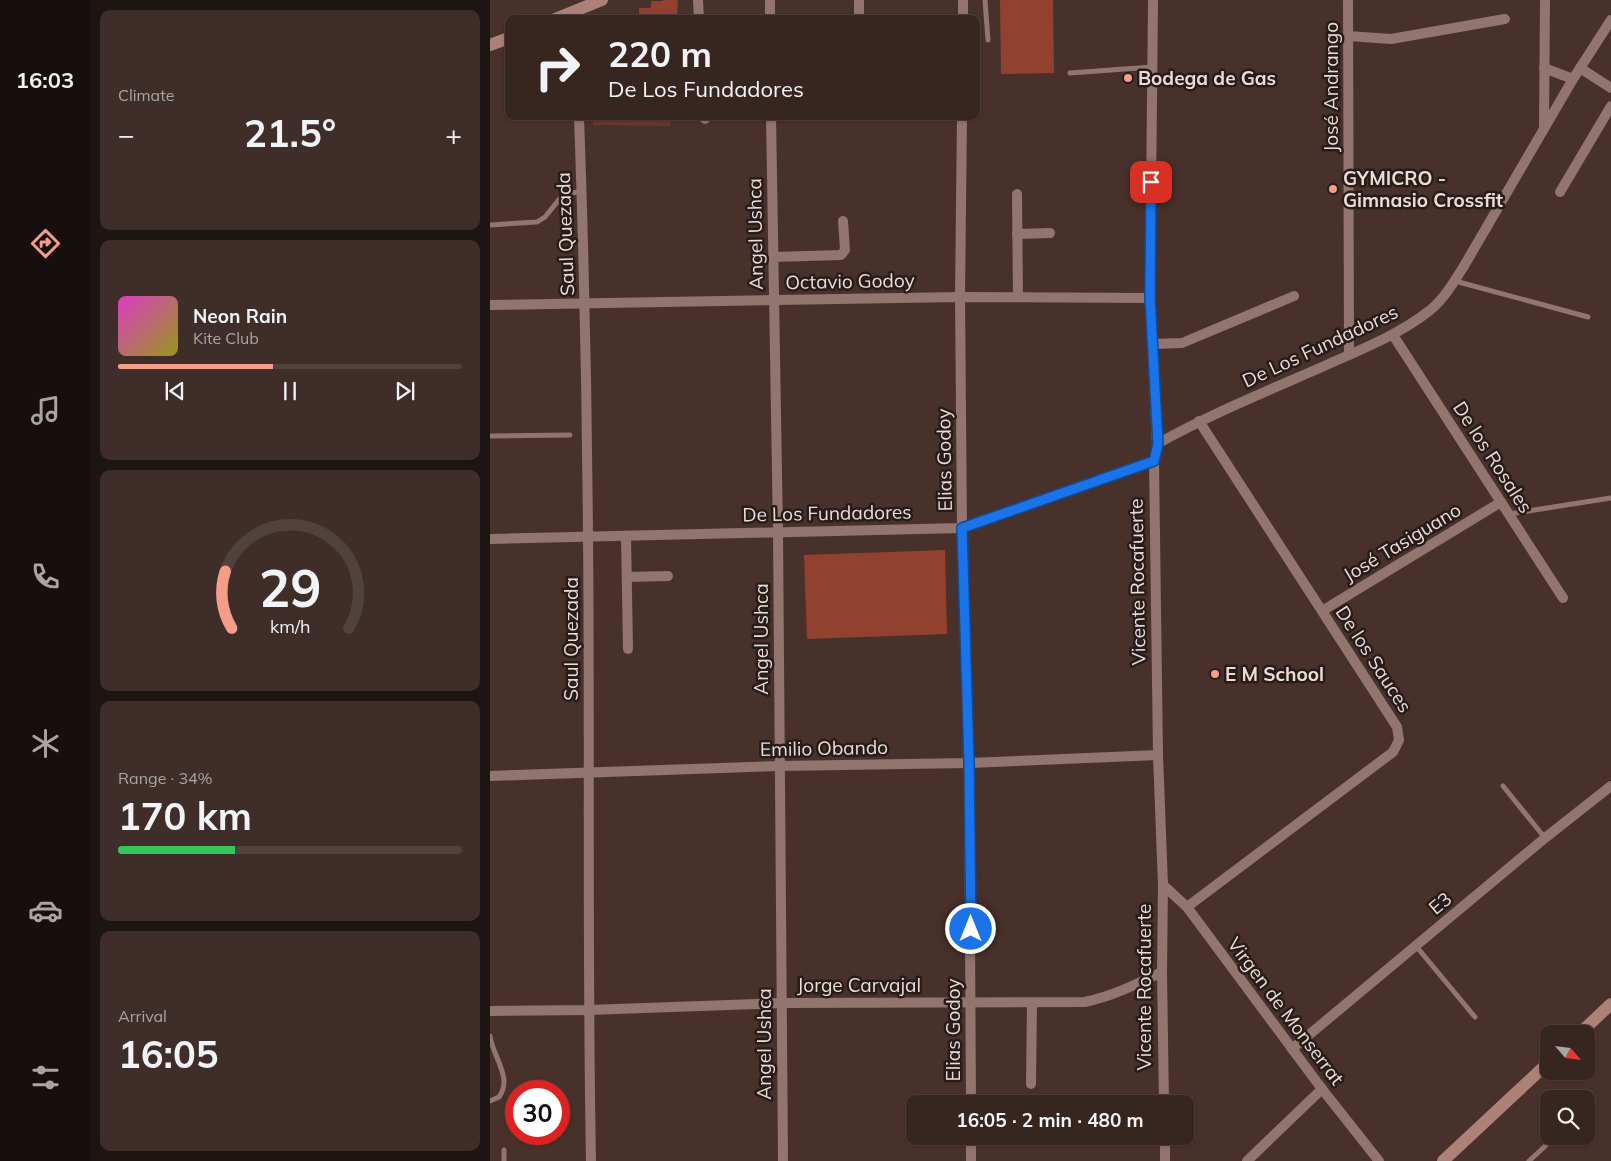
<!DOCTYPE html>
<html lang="en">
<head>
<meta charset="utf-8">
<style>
  body { margin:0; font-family:Mulish,sans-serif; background:#3e2d29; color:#f1f3f6; height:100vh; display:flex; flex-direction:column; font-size:19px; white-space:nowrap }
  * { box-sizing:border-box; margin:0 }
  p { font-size:16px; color:#aaa5a5 }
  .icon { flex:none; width:28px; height:28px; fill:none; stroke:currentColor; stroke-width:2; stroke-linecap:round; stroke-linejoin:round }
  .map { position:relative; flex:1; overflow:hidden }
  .side { display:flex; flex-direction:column; gap:10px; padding:10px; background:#1e1412; width:400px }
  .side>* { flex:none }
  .banner { position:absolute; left:15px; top:15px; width:475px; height:105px; border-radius:10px; box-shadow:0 1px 4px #0004,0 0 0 1px #51423e; background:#372520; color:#f1f3f6; overflow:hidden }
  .needle { width:32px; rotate:118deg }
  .tools { position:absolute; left:1050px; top:1025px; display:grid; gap:10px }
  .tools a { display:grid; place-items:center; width:55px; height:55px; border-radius:10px; background:#372520; box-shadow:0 1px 4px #0004,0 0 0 1px #51423e; font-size:25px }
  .speed { position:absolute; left:15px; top:1080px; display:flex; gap:10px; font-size:25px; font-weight:700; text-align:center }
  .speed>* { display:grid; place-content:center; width:65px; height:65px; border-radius:50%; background:#372520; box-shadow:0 1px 4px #0004,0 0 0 1px #51423e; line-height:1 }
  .speed .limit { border:8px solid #d22; background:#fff; color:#111 }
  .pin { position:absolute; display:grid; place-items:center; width:42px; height:42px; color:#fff; margin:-21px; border-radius:10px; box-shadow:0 2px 8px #0006 }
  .me { position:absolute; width:55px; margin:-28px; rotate:0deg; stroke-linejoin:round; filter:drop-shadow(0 0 4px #0008) }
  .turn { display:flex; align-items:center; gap:18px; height:105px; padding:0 20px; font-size:22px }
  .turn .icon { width:65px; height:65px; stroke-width:2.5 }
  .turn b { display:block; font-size:35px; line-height:42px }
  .big { font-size:38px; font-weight:700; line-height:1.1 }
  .side .card { flex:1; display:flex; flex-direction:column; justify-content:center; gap:8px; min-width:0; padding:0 18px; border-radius:10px; background:#3e2d29 }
  .side .dial { align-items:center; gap:0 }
  .dial svg { height:130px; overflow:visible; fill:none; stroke:#51423e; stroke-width:7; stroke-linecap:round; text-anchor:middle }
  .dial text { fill:#f1f3f6; stroke:none }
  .song { display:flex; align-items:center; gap:15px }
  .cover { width:60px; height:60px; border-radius:8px; background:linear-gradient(135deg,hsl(310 70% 55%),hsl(60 70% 35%)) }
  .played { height:5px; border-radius:2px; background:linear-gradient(90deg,#f49e8a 45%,#51423e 45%) }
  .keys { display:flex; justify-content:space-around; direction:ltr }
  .heat { display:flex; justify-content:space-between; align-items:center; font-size:28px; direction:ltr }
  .charge { height:8px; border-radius:4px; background:linear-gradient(90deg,#34c759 34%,#51423e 0) }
  .trip { position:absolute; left:416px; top:1095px; width:288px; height:50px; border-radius:10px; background:#372520; box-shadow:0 1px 4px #0004,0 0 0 1px #51423e; font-weight:700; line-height:50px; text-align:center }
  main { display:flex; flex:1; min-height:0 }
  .tabs { display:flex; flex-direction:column; width:90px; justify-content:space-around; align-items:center; background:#160f0d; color:#aaa5a5 }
  .tabs .icon { width:35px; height:35px }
  .tabs .current { color:#f49e8a }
  .tabs b { font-size:22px; color:#f1f3f6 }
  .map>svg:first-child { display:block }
  .green { fill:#6e362a }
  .building { fill:#92412f }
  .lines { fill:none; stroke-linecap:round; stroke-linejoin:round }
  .lane { stroke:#91756e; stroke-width:5 }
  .street { stroke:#91756e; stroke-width:10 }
  .secondary { stroke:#ac8278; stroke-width:12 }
  .route-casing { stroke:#114b97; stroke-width:12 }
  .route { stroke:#1a73e8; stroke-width:9 }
  .poi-dot { fill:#f49e8a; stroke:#271c19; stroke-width:2 }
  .labels { text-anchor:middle; stroke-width:5; stroke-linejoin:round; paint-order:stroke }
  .poi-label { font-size:19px; font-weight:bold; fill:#ecdcd8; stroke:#271c19; text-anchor:start }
  .street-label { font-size:19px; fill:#ecdcd8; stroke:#271c19 }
</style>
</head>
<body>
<main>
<nav class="tabs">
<b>16:03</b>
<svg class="icon current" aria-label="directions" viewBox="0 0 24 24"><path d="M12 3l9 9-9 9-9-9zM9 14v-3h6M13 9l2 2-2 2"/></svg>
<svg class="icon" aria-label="music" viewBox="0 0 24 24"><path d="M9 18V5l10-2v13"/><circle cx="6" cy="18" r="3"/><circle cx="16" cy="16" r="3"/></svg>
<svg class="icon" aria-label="phone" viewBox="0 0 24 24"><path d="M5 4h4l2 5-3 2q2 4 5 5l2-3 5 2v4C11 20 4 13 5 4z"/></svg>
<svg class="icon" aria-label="climate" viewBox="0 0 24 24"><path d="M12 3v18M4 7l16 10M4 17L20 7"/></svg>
<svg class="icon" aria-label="car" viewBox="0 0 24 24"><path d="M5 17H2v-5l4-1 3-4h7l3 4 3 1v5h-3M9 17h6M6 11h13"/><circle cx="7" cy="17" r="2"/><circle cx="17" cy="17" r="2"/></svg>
<svg class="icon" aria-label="filters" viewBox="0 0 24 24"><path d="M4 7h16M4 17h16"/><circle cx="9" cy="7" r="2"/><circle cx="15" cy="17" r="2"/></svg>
</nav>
<section class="side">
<div class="card"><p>Climate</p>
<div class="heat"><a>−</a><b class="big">21.5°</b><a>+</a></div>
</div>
<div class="card">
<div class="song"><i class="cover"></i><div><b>Neon Rain</b><p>Kite Club</p></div></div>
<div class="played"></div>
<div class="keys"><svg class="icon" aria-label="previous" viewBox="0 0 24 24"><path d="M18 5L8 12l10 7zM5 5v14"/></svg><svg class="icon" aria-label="pause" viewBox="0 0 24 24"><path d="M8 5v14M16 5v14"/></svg><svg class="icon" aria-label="next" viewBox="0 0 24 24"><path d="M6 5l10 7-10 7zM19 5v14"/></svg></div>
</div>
<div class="card dial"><svg viewBox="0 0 100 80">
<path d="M14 69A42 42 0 1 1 86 69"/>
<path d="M14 69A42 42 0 0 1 10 34" stroke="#f49e8a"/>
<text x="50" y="56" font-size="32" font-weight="700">29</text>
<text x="50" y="72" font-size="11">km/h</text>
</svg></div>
<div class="card"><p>Range · 34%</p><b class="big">170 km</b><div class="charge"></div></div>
<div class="card"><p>Arrival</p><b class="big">16:05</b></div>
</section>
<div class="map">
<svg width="1121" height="1161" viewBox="0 0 1121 1161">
  <rect width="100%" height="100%" fill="#49312b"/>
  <polygon class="green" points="104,116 180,116 180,126 103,125"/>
  <g class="building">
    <polygon points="173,0 188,0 187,19 149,19 149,8 161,8 161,1 173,1"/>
    <polygon points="510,0 563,0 564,73 511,74"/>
    <polygon points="455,550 457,634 317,639 314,555"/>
  </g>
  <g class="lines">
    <g class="lane">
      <polyline points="495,0 498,40"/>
      <polyline points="580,73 662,67"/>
      <polyline points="0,225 47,222 55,217 71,197 77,193 91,192"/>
      <polyline points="965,281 1098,317"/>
      <polyline points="0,436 80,435"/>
      <polyline points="1019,514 1121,498"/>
      <polyline points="1013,786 1055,838"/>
      <polyline points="926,946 985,1017"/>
      <path d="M0 1036C3 1057 23 1078 9 1097L0 1101"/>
      <polyline points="14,1161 14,1150"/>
      <polyline points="1039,1161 1066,1136"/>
    </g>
    <g class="street">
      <polyline points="208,0 209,19"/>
      <polyline points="280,0 280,19"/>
      <polyline points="663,0 660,298 667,444 664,461 668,755 673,885 672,972 674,1104"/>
      <polyline points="858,0 859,355"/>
      <polyline points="369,19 369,0"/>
      <polyline points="473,19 473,0"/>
      <polyline points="858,36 901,39 1015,19"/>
      <polyline points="1054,68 1083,79"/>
      <polyline points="1090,68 1121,88"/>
      <path d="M89 116C94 256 97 396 98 536 100 744 97 953 101 1161"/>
      <polyline points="215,116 215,119"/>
      <polyline points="281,116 288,532 293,1161"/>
      <polyline points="472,116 470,297 472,528 479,763 481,1104"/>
      <polyline points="1054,126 1055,0"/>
      <polyline points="1070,192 1121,106"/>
      <polyline points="527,194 528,297"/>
      <polyline points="527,234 560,233"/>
      <polyline points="283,257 351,255 355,250 353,221"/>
      <polyline points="0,305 470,297 660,298"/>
      <polyline points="903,335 1073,598"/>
      <polyline points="662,344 692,343 804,296"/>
      <path d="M667 444C721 414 777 391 832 367 869 350 907 336 939 311 954 299 964 282 974 266L1083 79 1121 20"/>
      <polyline points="136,536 138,649"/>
      <polyline points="0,539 472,528 664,461"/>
      <polyline points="137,577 178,576"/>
      <polyline points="832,611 1011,502"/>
      <polyline points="0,776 289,766 479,763 668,755"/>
      <polyline points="673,885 697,907 832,1089 889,1161"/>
      <polyline points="697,907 903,752 909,740 907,727 709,421"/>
      <path d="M0 1011 98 1010 292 1003 595 1002C623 996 647 984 672 972"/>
      <polyline points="802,1049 1055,838 1121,786"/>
      <polyline points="541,1084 542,1003"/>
      <polyline points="675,1136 675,1161"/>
      <polyline points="481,1161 481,1136"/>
      <polyline points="757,1161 832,1089"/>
    </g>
    <g class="secondary">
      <polyline points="65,19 112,0"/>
      <polyline points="0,45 19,38"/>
      <polyline points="1089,1034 1121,1004"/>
      <polyline points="953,1161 1059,1062"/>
    </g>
  </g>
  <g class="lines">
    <defs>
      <polyline id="route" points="481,929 479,763 472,528 664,461 668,444 660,298 661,182"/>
    </defs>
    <use href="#route" class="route-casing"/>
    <use href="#route" class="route"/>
  </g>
  <g class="poi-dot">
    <circle cx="638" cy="78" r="5"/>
    <circle cx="843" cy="189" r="5"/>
    <circle cx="725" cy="674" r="5"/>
  </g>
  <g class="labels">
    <g class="poi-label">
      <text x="648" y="85">Bodega de Gas</text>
      <text x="853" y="185">GYMICRO -<tspan x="853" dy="22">Gimnasio Crossfit</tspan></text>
      <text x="735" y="681">E M School</text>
    </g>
    <g class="street-label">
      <text transform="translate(841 87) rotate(-90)" y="7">José Andrango</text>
      <text transform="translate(75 234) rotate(-92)" y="7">Saul Quezada</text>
      <text transform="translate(265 234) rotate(-91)" y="7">Angel Ushca</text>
      <text transform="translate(360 281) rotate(-1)" y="7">Octavio Godoy</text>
      <text transform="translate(830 346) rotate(-25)" y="7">De Los Fundadores</text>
      <text transform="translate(1003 457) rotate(57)" y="7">De los Rosales</text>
      <text transform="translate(454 460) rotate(-91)" y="7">Elias Godoy</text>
      <text transform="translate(337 513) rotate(-1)" y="7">De Los Fundadores</text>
      <text transform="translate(912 542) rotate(-31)" y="7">José Tasiguano</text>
      <text transform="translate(647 582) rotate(-91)" y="7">Vicente Rocafuerte</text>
      <text transform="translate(81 639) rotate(-90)" y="7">Saul Quezada</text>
      <text transform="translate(271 639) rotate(-90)" y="7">Angel Ushca</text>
      <text transform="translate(884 659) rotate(57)" y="7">De los Sauces</text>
      <text transform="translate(334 748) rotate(-1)" y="7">Emilio Obando</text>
      <text transform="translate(950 903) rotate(-40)" y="7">E3</text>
      <text x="369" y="992">Jorge Carvajal</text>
      <text transform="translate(654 987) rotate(-90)" y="7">Vicente Rocafuerte</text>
      <text transform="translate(796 1011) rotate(53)" y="7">Virgen de Monserrat</text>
      <text transform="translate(463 1030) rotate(-90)" y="7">Elias Godoy</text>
      <text transform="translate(274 1044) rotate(-90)" y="7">Angel Ushca</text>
    </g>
  </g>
</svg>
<div class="tools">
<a><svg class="needle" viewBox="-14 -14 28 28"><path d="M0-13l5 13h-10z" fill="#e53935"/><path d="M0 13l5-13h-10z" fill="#aaa5a5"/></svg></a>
<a><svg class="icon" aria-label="search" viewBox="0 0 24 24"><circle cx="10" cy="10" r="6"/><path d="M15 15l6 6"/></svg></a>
</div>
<div class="speed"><div class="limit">30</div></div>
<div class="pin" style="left:661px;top:182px;background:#d93025"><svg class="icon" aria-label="arrive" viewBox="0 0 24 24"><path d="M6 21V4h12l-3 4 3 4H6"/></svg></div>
<svg class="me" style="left:481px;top:929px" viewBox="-20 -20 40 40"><circle r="17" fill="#1a73e8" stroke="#fff" stroke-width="3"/><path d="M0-11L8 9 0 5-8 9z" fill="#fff"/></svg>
<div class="trip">16:05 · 2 min · 480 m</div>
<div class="banner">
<div class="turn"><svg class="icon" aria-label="right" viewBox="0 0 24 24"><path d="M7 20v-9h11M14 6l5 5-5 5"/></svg><div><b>220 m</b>De Los Fundadores</div></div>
</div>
</div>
</main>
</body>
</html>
